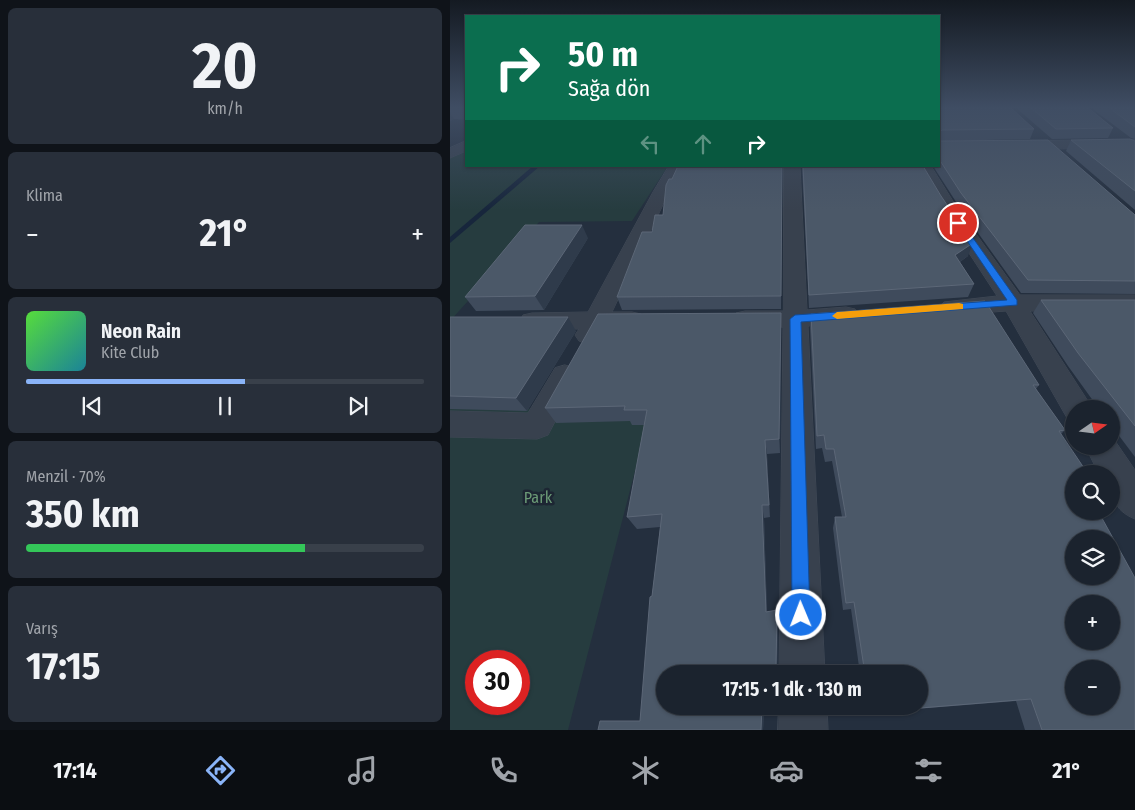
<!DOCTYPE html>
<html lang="tr">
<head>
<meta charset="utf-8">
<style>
  body { margin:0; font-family:"Fira Sans Condensed",sans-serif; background:#282f3a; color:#f1f3f6; height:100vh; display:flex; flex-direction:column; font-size:19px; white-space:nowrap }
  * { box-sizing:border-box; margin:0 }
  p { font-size:16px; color:#a0a4aa }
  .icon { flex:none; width:28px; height:28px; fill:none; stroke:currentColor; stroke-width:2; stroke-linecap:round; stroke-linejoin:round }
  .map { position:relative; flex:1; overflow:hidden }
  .sheet { display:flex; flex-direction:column; gap:8px; padding:8px; background:#0f1319; width:450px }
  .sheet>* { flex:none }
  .top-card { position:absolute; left:15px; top:15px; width:475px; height:152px; border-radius:0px; box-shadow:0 1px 4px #0004,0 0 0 1px #39404a; background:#0b6e4f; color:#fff; overflow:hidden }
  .needle { width:32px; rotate:76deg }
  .tools { position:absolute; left:615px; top:400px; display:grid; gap:10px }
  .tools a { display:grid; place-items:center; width:55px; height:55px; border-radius:50%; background:#1b232e; box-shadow:0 1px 4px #0004,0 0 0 1px #39404a; font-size:25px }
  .speed { position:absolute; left:15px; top:650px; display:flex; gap:10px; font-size:25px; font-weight:700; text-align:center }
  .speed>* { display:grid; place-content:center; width:65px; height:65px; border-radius:50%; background:#1b232e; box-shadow:0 1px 4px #0004,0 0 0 1px #39404a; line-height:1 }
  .speed .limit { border:8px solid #d22; background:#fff; color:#111 }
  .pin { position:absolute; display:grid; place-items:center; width:42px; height:42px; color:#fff; margin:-21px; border:2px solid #fff; border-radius:50%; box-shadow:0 1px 5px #0007 }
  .me { position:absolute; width:55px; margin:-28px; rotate:359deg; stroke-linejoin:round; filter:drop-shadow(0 0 4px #0008) }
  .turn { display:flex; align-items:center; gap:18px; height:105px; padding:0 20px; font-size:22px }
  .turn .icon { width:65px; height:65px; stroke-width:2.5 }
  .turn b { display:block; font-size:35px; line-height:42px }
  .lanes { display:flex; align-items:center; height:48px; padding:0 20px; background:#0003; justify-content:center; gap:25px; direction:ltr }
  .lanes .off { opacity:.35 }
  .big { font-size:38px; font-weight:700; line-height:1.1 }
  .sheet .widget { flex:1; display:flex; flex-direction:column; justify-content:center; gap:8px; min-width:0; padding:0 18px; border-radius:8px; background:#282f3a }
  .sheet .dial { align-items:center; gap:0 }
  .dial b { font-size:65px; line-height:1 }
  .song { display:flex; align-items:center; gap:15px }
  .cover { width:60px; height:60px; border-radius:8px; background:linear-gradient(135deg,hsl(110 70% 55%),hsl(190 70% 35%)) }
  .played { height:5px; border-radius:2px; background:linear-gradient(90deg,#8ab4f8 55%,#39404a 55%) }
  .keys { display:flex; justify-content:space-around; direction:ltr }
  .heat { display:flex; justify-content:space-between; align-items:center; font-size:28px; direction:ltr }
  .charge { height:8px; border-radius:4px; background:linear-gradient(90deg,#34c759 70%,#39404a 0) }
  .trip { position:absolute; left:206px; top:665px; width:272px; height:50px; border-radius:25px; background:#1b232e; box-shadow:0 1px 4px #0004,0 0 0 1px #39404a; font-weight:700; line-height:50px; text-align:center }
  .dock { display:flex; height:80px; justify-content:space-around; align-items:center; background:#0b0e12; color:#a0a4aa }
  .dock .icon { width:35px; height:35px }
  .dock .active { color:#8ab4f8 }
  .dock b { font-size:22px; color:#f1f3f6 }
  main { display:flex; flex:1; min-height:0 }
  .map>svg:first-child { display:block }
  .green { fill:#263c3f; fill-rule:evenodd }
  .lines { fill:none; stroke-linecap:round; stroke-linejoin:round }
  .stream { fill:#17263c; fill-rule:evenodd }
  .minor-casing { stroke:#414a57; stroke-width:1 }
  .minor { fill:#38414e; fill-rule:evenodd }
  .wall { fill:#3f4b5c }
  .shaded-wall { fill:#2f3b4b }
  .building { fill:#4b5868; stroke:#5c6777; fill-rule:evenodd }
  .route { fill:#1a73e8; stroke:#114b97 }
  .slow { fill:#f59e0b }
  .labels { text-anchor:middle; stroke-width:5; stroke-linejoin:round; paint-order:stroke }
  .near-park-label { font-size:16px; fill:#6b9a76; stroke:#1d2633 }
</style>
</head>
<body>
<main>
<section class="sheet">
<div class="widget dial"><b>20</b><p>km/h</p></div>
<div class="widget"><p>Klima</p>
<div class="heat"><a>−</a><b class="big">21°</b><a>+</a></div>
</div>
<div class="widget">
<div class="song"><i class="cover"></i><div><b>Neon Rain</b><p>Kite Club</p></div></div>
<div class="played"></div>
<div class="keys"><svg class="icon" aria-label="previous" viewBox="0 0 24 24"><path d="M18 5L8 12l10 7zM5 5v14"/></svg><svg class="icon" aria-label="pause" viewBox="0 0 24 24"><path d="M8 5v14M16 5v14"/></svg><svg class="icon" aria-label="next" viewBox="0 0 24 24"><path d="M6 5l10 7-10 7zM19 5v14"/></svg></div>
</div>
<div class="widget"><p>Menzil · 70%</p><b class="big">350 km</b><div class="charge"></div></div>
<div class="widget"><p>Varış</p><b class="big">17:15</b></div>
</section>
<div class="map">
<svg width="685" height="730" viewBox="0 0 685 730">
  <rect width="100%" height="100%" fill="#242f3e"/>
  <g class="green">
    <polygon points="16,148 16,166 218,166 182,221 89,222 0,321 0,157"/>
    <path d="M0 409H201L118 730H0ZM26 661H69V704H26Z"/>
  </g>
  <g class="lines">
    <polygon class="stream" points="83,166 90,166 0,243 0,237"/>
    <defs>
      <g id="minor">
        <polygon points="685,140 685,148 489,150 489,142"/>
        <polygon points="16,141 16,151 0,158 0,148"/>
        <polygon points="219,166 234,166 219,192 162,312 182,312 191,314 194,320 191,326 182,328 154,329 147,341 138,344 129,341 125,335 129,329 82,329 73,327 70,321 73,315 82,313 138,312 203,192"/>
        <polygon points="334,166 350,166 357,310 396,307 405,309 408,315 405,321 358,326 375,674 329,674 333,327 295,327 286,325 283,319 286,313 295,311 333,311"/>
        <polygon points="466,166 481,166 506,206 570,295 685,295 685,311 580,311 643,409 624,409 624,420 617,418 556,311 502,315 494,312 490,307 494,302 547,296 489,207"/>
        <polygon points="115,365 125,368 129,376 98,435 87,439 0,437 0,411 78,413 105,368"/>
        <path d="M661 435 685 470V519C663 510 661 496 661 474H649L635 446H661Z"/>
        <polygon points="329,706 377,706 378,730 328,730"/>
      </g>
    </defs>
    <use href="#minor" class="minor-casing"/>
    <use href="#minor" class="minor"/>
  </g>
  <g class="wall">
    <polygon points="0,107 16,107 16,120 4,119 0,121"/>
    <polygon points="489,107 584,129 580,139 490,141 685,215 685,294 571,293 508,205 483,166 489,166"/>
    <polygon points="565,107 637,107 663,128 658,138 602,139"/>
    <polygon points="640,107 685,107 685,139 681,138"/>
    <polygon points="621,140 685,141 685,210 616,151"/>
    <polygon points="332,166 331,309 172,310 167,297 202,232 213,215"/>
    <polygon points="352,166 473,166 518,256 510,262 524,284 518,297 359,308"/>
    <polygon points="138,238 94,310 26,311 15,297"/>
    <polygon points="591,300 685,300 685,457 661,425 661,409 649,409 618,366 583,313"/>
    <polygon points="331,313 330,453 317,454 320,517 314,518 317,611 328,617 327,672 321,674 215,674 215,706 314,706 313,730 148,730 190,721 202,596 210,527 187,529 177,517 194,425 182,425 180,421 106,423 95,408"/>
    <polygon points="361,314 589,385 586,389 615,430 611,434 685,730 575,730 566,701 416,713 415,706 470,706 470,674 410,674 401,609 393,610 383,528 385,517 392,517 382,461 375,462 372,448 366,449 360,328"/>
    <polygon points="0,317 126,331 77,411 0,409"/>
  </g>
  <g class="shaded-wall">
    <polygon points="0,112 4,119 0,121"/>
    <polygon points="132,225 138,238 94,310 85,296"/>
    <polygon points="523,243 518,256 501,268 505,255"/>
    <polygon points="331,313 331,329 330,453 329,439"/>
    <polygon points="118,317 126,331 77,411 66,398"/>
    <polygon points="315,440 317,454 320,517 319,505"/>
    <polygon points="312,505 314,518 317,619 316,612"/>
    <polygon points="327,610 328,617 327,672 326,668"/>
    <polygon points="312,706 314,706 313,730 311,730"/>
  </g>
  <g class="building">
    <polygon points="489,107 560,107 584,129 492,130 490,132 490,141 598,140 685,215 685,281 578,280 511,193 489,159"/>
    <polygon points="580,107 637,107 663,128 606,129"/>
    <polygon points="658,107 685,107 685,127"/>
    <polygon points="680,139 685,141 685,191 621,140"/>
    <polygon points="228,166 332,166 331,296 167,297 192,232 202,232 205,215 213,215 216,185 219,179 222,179"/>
    <polygon points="353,166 473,166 491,196 523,243 505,255 524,284 359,295"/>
    <polygon points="75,225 132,225 85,296 15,297"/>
    <polygon points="591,300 685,300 685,426 628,353"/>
    <path d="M535 301 589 385H583L615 430 609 431 638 474H624V511H648L685 578V730H592L581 699 421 712 420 706H470V674H415L404 602 396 603 385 517H396L384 449H376L374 435 367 436 361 314ZM624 539H661V576H624ZM624 604H661V641H624ZM624 669H661V706H624Z"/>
    <polygon points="331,313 329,439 315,440 319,505 312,505 316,612 327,610 326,668 313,671 313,674 215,674 215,706 312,706 311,730 148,730 150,721 190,721 200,597 202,596 212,514 177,517 197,410 174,410 175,406 95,408 148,314"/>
    <polygon points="0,317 118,317 66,398 0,396"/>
  </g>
  <linearGradient id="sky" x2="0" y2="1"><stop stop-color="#141a22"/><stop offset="0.51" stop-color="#3f4d63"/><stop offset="1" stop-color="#3f4d63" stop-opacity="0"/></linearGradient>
  <rect width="685" height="210" fill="url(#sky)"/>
  <polygon class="route" points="506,221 511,221 567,300 567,305 351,322 360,615 357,621 351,623 345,621 342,615 340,319 345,315 557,300 505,223"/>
  <polygon class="slow" points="509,303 513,304 513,309 387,319 382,316 387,312"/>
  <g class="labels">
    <g class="near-park-label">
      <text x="88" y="503">Park</text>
    </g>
  </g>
</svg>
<div class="tools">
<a><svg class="needle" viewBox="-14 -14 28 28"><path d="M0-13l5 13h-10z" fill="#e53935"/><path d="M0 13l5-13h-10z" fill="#a0a4aa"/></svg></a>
<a><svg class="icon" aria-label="search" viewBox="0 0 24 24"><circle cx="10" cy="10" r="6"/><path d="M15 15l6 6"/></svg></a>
<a><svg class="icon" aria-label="layers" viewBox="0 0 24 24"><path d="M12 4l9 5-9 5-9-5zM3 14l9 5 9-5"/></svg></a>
<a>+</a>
<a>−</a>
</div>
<div class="speed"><div class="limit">30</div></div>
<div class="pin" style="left:508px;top:223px;background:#d93025"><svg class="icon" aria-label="arrive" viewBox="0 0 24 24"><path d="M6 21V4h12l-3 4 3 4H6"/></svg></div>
<svg class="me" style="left:351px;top:615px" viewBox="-20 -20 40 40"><circle r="17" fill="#1a73e8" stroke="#fff" stroke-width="3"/><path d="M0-11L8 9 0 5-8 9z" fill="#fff"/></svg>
<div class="trip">17:15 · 1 dk · 130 m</div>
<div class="top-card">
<div class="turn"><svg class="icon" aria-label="right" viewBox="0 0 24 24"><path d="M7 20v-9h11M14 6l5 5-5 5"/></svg><div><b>50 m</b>Sağa dön</div></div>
<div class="lanes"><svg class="icon off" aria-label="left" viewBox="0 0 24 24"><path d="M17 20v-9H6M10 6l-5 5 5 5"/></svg><svg class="icon off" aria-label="ahead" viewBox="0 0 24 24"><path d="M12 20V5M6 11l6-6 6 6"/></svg><svg class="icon" aria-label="right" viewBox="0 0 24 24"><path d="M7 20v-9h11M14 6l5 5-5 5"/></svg></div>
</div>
</div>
</main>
<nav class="dock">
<b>17:14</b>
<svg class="icon active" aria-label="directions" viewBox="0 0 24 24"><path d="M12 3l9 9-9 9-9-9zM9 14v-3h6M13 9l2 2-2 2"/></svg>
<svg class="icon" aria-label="music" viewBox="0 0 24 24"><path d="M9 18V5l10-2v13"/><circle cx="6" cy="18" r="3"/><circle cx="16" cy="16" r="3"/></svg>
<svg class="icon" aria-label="phone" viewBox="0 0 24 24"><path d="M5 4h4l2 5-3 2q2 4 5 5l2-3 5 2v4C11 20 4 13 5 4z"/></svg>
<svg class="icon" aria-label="climate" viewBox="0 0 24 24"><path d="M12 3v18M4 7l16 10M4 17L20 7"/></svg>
<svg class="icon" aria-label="car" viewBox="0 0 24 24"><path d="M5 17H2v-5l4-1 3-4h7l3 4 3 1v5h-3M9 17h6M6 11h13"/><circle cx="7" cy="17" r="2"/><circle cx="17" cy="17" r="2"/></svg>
<svg class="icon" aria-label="filters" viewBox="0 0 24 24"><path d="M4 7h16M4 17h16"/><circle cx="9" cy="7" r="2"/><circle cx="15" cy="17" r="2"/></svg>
<b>21°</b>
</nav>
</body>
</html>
